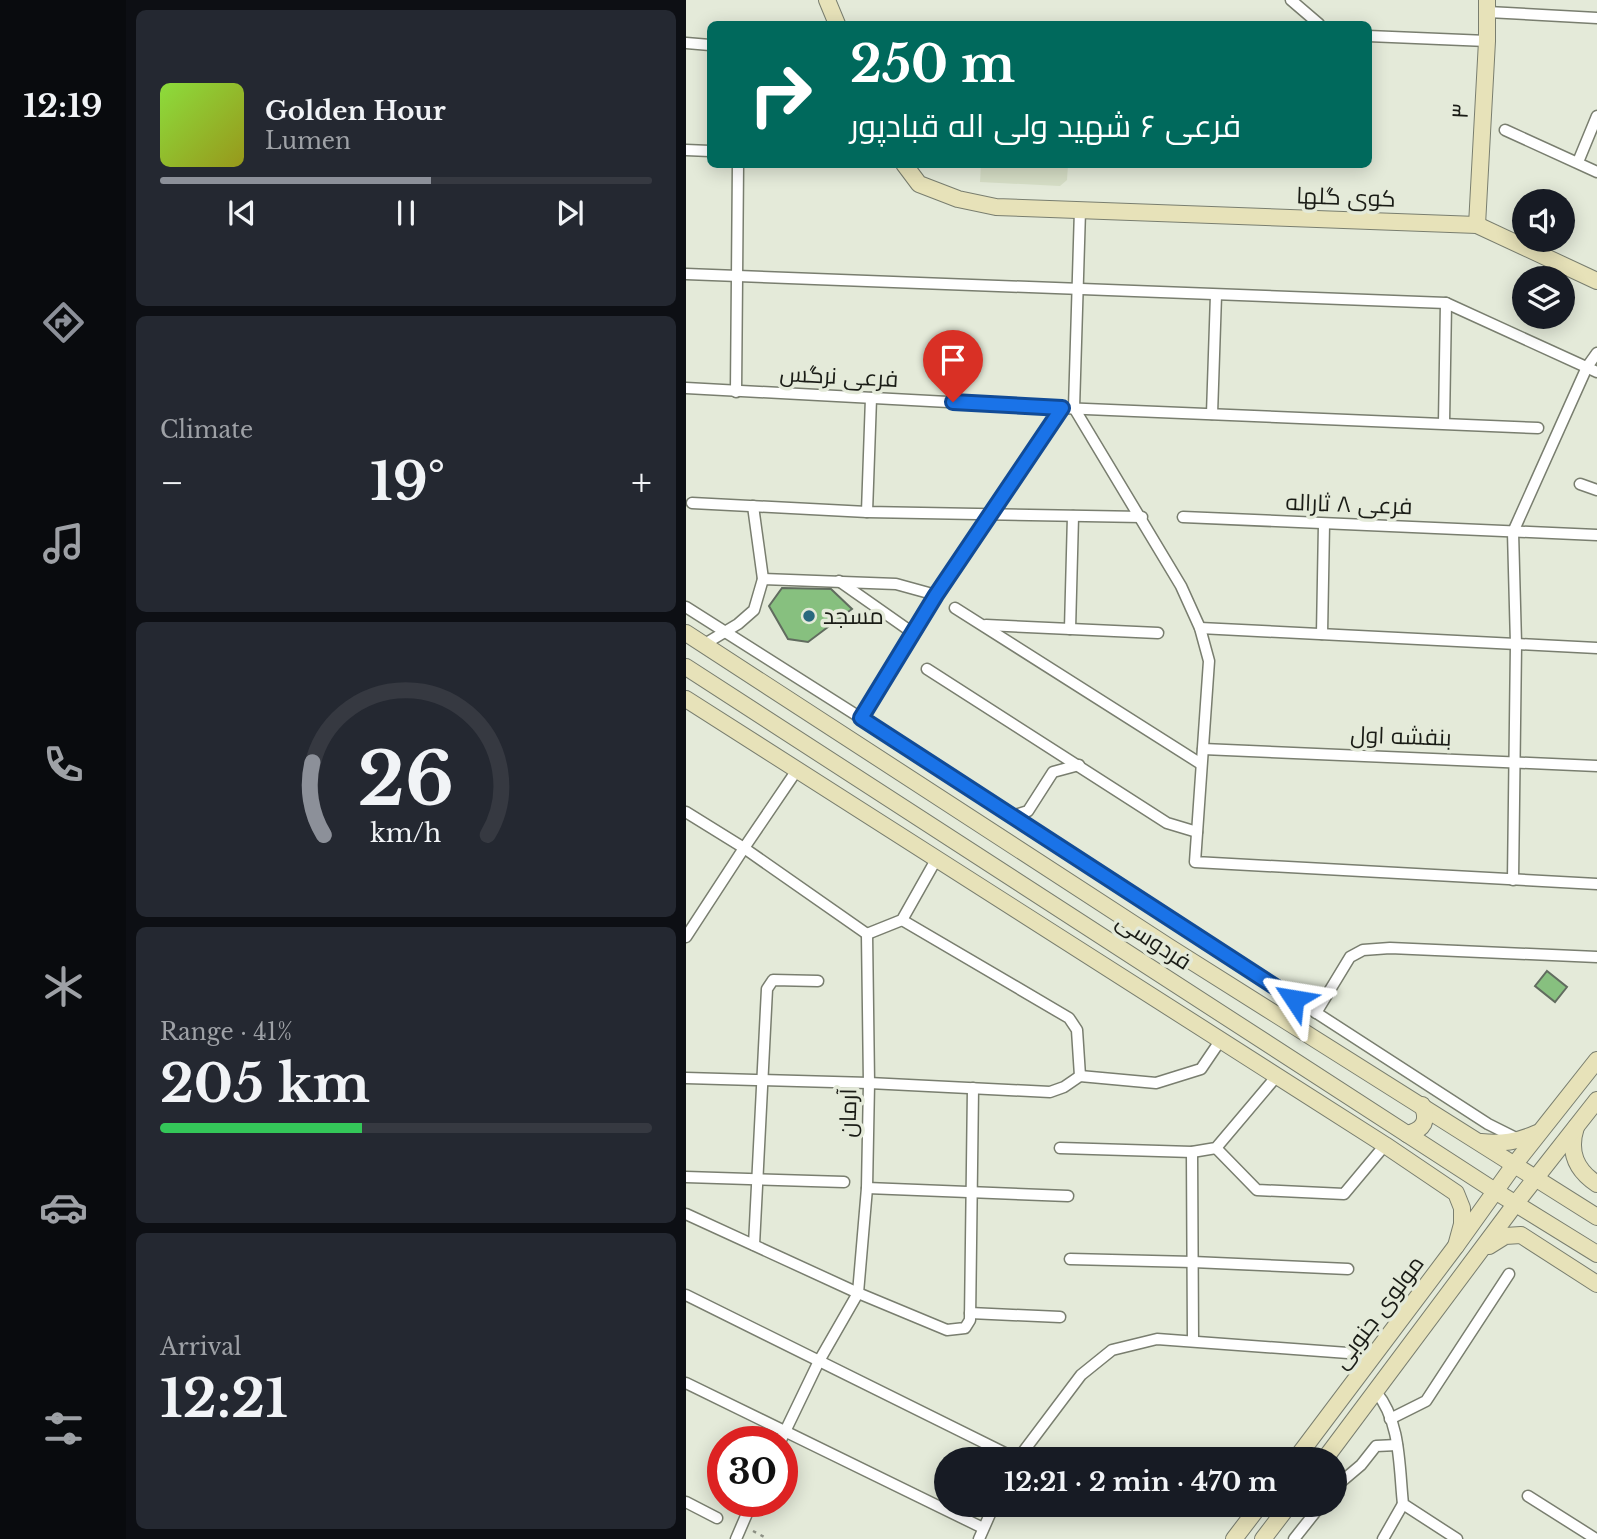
<!DOCTYPE html>
<html lang="en">
<head>
<meta charset="utf-8">
<style>
  body { margin:0; font-family:"Libre Baskerville",Cairo,serif; background:#242831; color:#f1f3f6; height:100vh; display:flex; flex-direction:column; font-size:26px; white-space:nowrap }
  * { box-sizing:border-box; margin:0 }
  p { font-size:23px; color:#9ea1a6 }
  .icon { flex:none; width:38px; height:38px; fill:none; stroke:currentColor; stroke-width:2; stroke-linecap:round; stroke-linejoin:round }
  .map { position:relative; flex:1; overflow:hidden }
  .panel { display:flex; flex-direction:column; gap:10px; padding:10px; background:#0d0f14; width:560px }
  .panel>* { flex:none }
  .banner { position:absolute; left:21px; top:21px; width:665px; height:147px; border-radius:10px; box-shadow:0 4px 18px #0003; background:#00695c; color:#fff; overflow:hidden }
  .controls { position:absolute; left:826px; top:189px; display:grid; gap:14px }
  .controls a { display:grid; place-items:center; width:63px; height:63px; border-radius:50%; background:#171b24; box-shadow:0 4px 18px #0003; font-size:35px }
  .speed { position:absolute; left:21px; top:1426px; display:flex; gap:14px; font-size:35px; font-weight:700; text-align:center }
  .speed>* { display:grid; place-content:center; width:91px; height:91px; border-radius:50%; background:#171b24; box-shadow:0 4px 18px #0003; line-height:1 }
  .speed .limit { border:10px solid #d22; background:#fff; color:#111 }
  .pin { position:absolute; display:grid; place-items:center; width:60px; height:60px; color:#fff; margin:-72px -30px; border-radius:50% 50% 50% 0; rotate:-45deg; box-shadow:0 0 7px #0007 }
  .pin .icon { rotate:45deg }
  .me { position:absolute; width:77px; margin:-38px; rotate:303deg; stroke-linejoin:round; filter:drop-shadow(0 0 5px #0008) }
  .turn { display:flex; align-items:center; gap:24px; height:147px; padding:0 28px; font-size:32px }
  .turn .icon { width:91px; height:91px; stroke-width:2.5 }
  .turn b { display:block; font-size:49px; line-height:60px }
  .big { font-size:52px; font-weight:700; line-height:1.1 }
  .panel .card { flex:1; display:flex; flex-direction:column; justify-content:center; gap:10px; min-width:0; padding:0 24px; border-radius:10px; background:#242831 }
  .panel .dial { align-items:center; gap:0 }
  .dial svg { height:182px; overflow:visible; fill:none; stroke:#363941; stroke-width:7; stroke-linecap:round; text-anchor:middle }
  .dial text { fill:#f1f3f6; stroke:none }
  .song { display:flex; align-items:center; gap:21px }
  .cover { width:84px; height:84px; border-radius:10px; background:linear-gradient(135deg,hsl(90 70% 55%),hsl(60 70% 35%)) }
  .played { height:7px; border-radius:4px; background:linear-gradient(90deg,#8c9099 55%,#363941 55%) }
  .keys { display:flex; justify-content:space-around; direction:ltr }
  .heat { display:flex; justify-content:space-between; align-items:center; font-size:38px; direction:ltr }
  .charge { height:10px; border-radius:5px; background:linear-gradient(90deg,#34c759 41%,#363941 0) }
  .trip { position:absolute; left:248px; top:1447px; width:413px; height:70px; border-radius:35px; background:#171b24; box-shadow:0 4px 18px #0003; font-weight:700; line-height:70px; text-align:center }
  main { display:flex; flex:1; min-height:0 }
  .tabs { display:flex; flex-direction:column; width:126px; justify-content:space-around; align-items:center; background:#090b0e; color:#9ea1a6 }
  .tabs .icon { width:49px; height:49px }
  .tabs .selected { color:#8c9099 }
  .tabs b { font-size:32px; color:#f1f3f6 }
  .map>svg:first-child { display:block }
  .built { fill:#d6dec6 }
  .building { fill:#87c07f; stroke:#616c5f; stroke-width:2 }
  .lines { fill:none; stroke-linecap:round; stroke-linejoin:round }
  .street-casing { stroke:#797e6f; stroke-width:13 }
  .secondary-casing { stroke:#797e6f; stroke-width:18 }
  .path { stroke:#8d9185; stroke-width:2.5; stroke-dasharray:3.5 5; stroke-linecap:butt }
  .street { stroke:#fff; stroke-width:10 }
  .secondary { stroke:#e7e2b9; stroke-width:16 }
  .route-casing { stroke:#114b97; stroke-width:18 }
  .route { stroke:#1a73e8; stroke-width:12 }
  .poi-dot { fill:#29697e; stroke:#e4ead9; stroke-width:2.5 }
  .labels { text-anchor:middle; stroke-width:7; stroke-linejoin:round; paint-order:stroke }
  .street-label { font-size:23px; fill:#1a1c16; stroke:#e4ead9 }
  .poi-label { font-size:23px; fill:#1a1c16; stroke:#e4ead9; text-anchor:start }
</style>
</head>
<body>
<main>
<nav class="tabs">
<b>12:19</b>
<svg class="icon selected" aria-label="directions" viewBox="0 0 24 24"><path d="M12 3l9 9-9 9-9-9zM9 14v-3h6M13 9l2 2-2 2"/></svg>
<svg class="icon" aria-label="music" viewBox="0 0 24 24"><path d="M9 18V5l10-2v13"/><circle cx="6" cy="18" r="3"/><circle cx="16" cy="16" r="3"/></svg>
<svg class="icon" aria-label="phone" viewBox="0 0 24 24"><path d="M5 4h4l2 5-3 2q2 4 5 5l2-3 5 2v4C11 20 4 13 5 4z"/></svg>
<svg class="icon" aria-label="climate" viewBox="0 0 24 24"><path d="M12 3v18M4 7l16 10M4 17L20 7"/></svg>
<svg class="icon" aria-label="car" viewBox="0 0 24 24"><path d="M5 17H2v-5l4-1 3-4h7l3 4 3 1v5h-3M9 17h6M6 11h13"/><circle cx="7" cy="17" r="2"/><circle cx="17" cy="17" r="2"/></svg>
<svg class="icon" aria-label="filters" viewBox="0 0 24 24"><path d="M4 7h16M4 17h16"/><circle cx="9" cy="7" r="2"/><circle cx="15" cy="17" r="2"/></svg>
</nav>
<section class="panel">
<div class="card">
<div class="song"><i class="cover"></i><div><b>Golden Hour</b><p>Lumen</p></div></div>
<div class="played"></div>
<div class="keys"><svg class="icon" aria-label="previous" viewBox="0 0 24 24"><path d="M18 5L8 12l10 7zM5 5v14"/></svg><svg class="icon" aria-label="pause" viewBox="0 0 24 24"><path d="M8 5v14M16 5v14"/></svg><svg class="icon" aria-label="next" viewBox="0 0 24 24"><path d="M6 5l10 7-10 7zM19 5v14"/></svg></div>
</div>
<div class="card"><p>Climate</p>
<div class="heat"><a>−</a><b class="big">19°</b><a>+</a></div>
</div>
<div class="card dial"><svg viewBox="0 0 100 80">
<path d="M14 69A42 42 0 1 1 86 69"/>
<path d="M14 69A42 42 0 0 1 9 37" stroke="#8c9099"/>
<text x="50" y="56" font-size="32" font-weight="700">26</text>
<text x="50" y="72" font-size="11">km/h</text>
</svg></div>
<div class="card"><p>Range · 41%</p><b class="big">205 km</b><div class="charge"></div></div>
<div class="card"><p>Arrival</p><b class="big">12:21</b></div>
</section>
<div class="map">
<svg width="911" height="1539" viewBox="0 0 911 1539">
  <rect width="100%" height="100%" fill="#e4ead9"/>
  <polygon class="built" points="295,165 382,165 381,180 374,186 294,182"/>
  <g class="building">
    <polygon points="96,588 145,589 166,609 122,642 102,639 83,606"/>
    <polygon points="861,971 881,987 869,1002 849,986"/>
  </g>
  <g class="lines">
    <defs>
      <g id="street">
        <polyline points="605,0 633,24"/>
        <polyline points="802,12 911,18"/>
        <polyline points="682,36 801,41"/>
        <polyline points="0,43 24,45"/>
        <polyline points="819,130 911,172"/>
        <polyline points="0,150 24,151"/>
        <polyline points="892,162 911,116"/>
        <polyline points="0,274 760,303 911,372"/>
        <polyline points="0,388 376,408 852,428"/>
        <polyline points="50,392 52,164"/>
        <polyline points="388,408 495,586 514,628 523,661 509,862 911,884"/>
        <polyline points="388,408 394,210"/>
        <polyline points="526,414 530,295"/>
        <polyline points="758,423 760,303"/>
        <polyline points="894,484 911,490"/>
        <polyline points="6,503 181,512 456,517"/>
        <polyline points="67,506 77,579"/>
        <polyline points="181,512 185,398"/>
        <polyline points="497,517 911,535"/>
        <polyline points="153,581 227,633"/>
        <polyline points="0,607 175,718 802,1124 832,1139"/>
        <polyline points="269,608 515,764"/>
        <polyline points="300,625 472,633"/>
        <polyline points="514,628 911,648"/>
        <polyline points="384,629 387,516"/>
        <polyline points="636,634 638,524"/>
        <polyline points="17,645 52,624 68,610 77,579 210,584 250,595"/>
        <polyline points="241,669 481,823 511,832"/>
        <polyline points="175,718 250,595 376,408"/>
        <polyline points="517,749 911,766"/>
        <polyline points="0,812 58,848 181,934"/>
        <polyline points="321,813 329,815 342,811 367,772 393,765"/>
        <polyline points="827,880 830,644 827,532 901,367 911,353"/>
        <polyline points="216,920 383,1018 391,1030 394,1076"/>
        <polyline points="181,934 216,920 251,858"/>
        <polyline points="0,937 58,848 111,770"/>
        <polyline points="630,1013 664,957 677,950 704,948 911,957"/>
        <polyline points="0,1078 183,1083 364,1092 378,1087 394,1076 470,1083 515,1069 534,1041"/>
        <polyline points="374,1148 506,1152 530,1148 590,1077"/>
        <polyline points="530,1148 571,1190 658,1194 699,1145"/>
        <polyline points="506,1152 507,1340"/>
        <polyline points="0,1177 158,1182"/>
        <polyline points="181,1188 382,1196"/>
        <polyline points="0,1214 172,1293 261,1330 279,1328 284,1320 287,1088"/>
        <polyline points="68,1245 81,989 87,980 132,981"/>
        <polyline points="384,1259 507,1262 662,1269"/>
        <polyline points="0,1295 331,1459"/>
        <polyline points="284,1313 374,1317"/>
        <polyline points="0,1383 297,1528"/>
        <path d="M690 1392C715 1421 713 1468 717 1504L771 1539"/>
        <polyline points="704,1419 740,1401 823,1274"/>
        <polyline points="94,1442 133,1361 172,1293 181,1188 183,1083 181,934"/>
        <polyline points="331,1460 395,1375 426,1350 471,1339 689,1355"/>
        <polyline points="649,1487 675,1465 690,1446 711,1445"/>
        <polyline points="842,1496 910,1539"/>
        <polyline points="0,1502 31,1518"/>
        <polyline points="50,1539 66,1502"/>
        <polyline points="293,1539 308,1505"/>
        <polyline points="608,1539 635,1505"/>
        <polyline points="697,1539 717,1504"/>
      </g>
      <g id="secondary">
        <polyline points="141,0 151,24"/>
        <polyline points="218,164 233,184 272,199 310,207 791,225 911,281"/>
        <polyline points="791,225 801,41 801,0"/>
        <polyline points="0,633 483,947 911,1217"/>
        <polyline points="0,667 809,1191 911,1254"/>
        <polyline points="0,699 699,1145 770,1193 776,1208 776,1224 770,1246"/>
        <path d="M890 1127C882 1152 890 1170 911 1184"/>
        <path d="M721 1134C738 1130 743 1120 736 1105"/>
        <path d="M795 1142C816 1144 831 1142 851 1133"/>
        <polyline points="803,1246 819,1236 835,1235 911,1284"/>
        <polyline points="609,1460 770,1246 828,1165 911,1060"/>
        <polyline points="638,1460 830,1203 911,1100"/>
        <polyline points="548,1539 574,1505"/>
        <polyline points="577,1539 603,1505"/>
      </g>
    </defs>
    <use href="#street" class="street-casing"/>
    <use href="#secondary" class="secondary-casing"/>
    <polyline class="path" points="67,1531 82,1539"/>
    <use href="#street" class="street"/>
    <use href="#secondary" class="secondary"/>
  </g>
  <g class="lines">
    <defs>
      <polyline id="route" points="267,402 376,408 250,595 175,718 608,999"/>
    </defs>
    <use href="#route" class="route-casing"/>
    <use href="#route" class="route"/>
  </g>
  <circle class="poi-dot" cx="123" cy="616" r="7"/>
  <g class="labels">
    <g class="street-label">
      <text transform="translate(774 111) rotate(-87)" y="8">۳</text>
      <text transform="translate(660 197) rotate(2)" y="8">کوی گلها</text>
      <text transform="translate(153 376) rotate(3)" y="8">فرعی نرگس</text>
      <text transform="translate(663 504) rotate(2)" y="8">فرعی ۸ ثاراله</text>
      <text transform="translate(715 736) rotate(2)" y="8">بنفشه اول</text>
      <text transform="translate(468 941) rotate(33)" y="8">فردوسی</text>
      <text transform="translate(162 1113) rotate(-89)" y="8">آرمان</text>
      <text transform="translate(692 1312) rotate(-53)" y="8">مولوی جنوبی</text>
    </g>
    <g class="poi-label">
      <text x="137" y="624">مسجد</text>
    </g>
  </g>
</svg>
<div class="controls">
<a><svg class="icon" aria-label="sound" viewBox="0 0 24 24"><path d="M4 9h4l5-4v14l-5-4H4zM17 9q2 3 0 6"/></svg></a>
<a><svg class="icon" aria-label="layers" viewBox="0 0 24 24"><path d="M12 4l9 5-9 5-9-5zM3 14l9 5 9-5"/></svg></a>
</div>
<div class="speed"><div class="limit">30</div></div>
<div class="pin" style="left:267px;top:402px;background:#d93025"><svg class="icon" aria-label="arrive" viewBox="0 0 24 24"><path d="M6 21V4h12l-3 4 3 4H6"/></svg></div>
<svg class="me" style="left:608px;top:999px" viewBox="-20 -20 40 40"><path d="M0-17L14 15 0 8-14 15z" fill="#1a73e8" stroke="#fff" stroke-width="4"/></svg>
<div class="trip">12:21 · 2 min · 470 m</div>
<div class="banner">
<div class="turn"><svg class="icon" aria-label="right" viewBox="0 0 24 24"><path d="M7 20v-9h11M14 6l5 5-5 5"/></svg><div><b>250 m</b>فرعی ۶ شهید ولی اله قبادپور</div></div>
</div>
</div>
</main>
</body>
</html>
